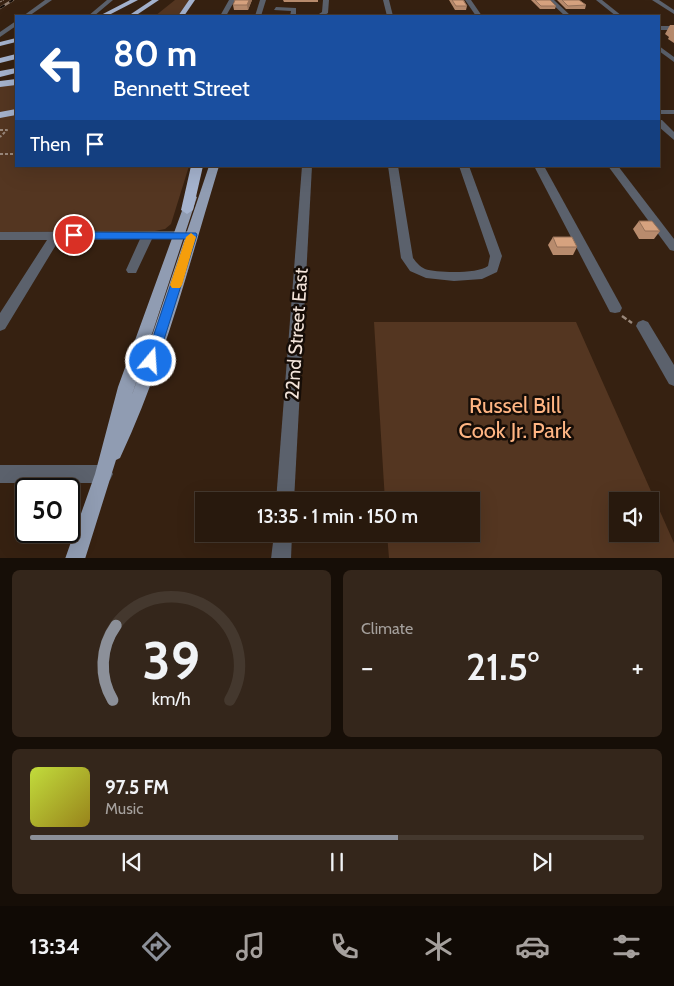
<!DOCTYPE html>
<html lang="en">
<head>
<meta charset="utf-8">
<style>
  body { margin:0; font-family:Cabin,sans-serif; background:#34261b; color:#f1f3f6; height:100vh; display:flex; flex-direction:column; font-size:19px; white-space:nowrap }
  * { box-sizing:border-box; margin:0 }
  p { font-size:16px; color:#a5a09d }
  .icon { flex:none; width:28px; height:28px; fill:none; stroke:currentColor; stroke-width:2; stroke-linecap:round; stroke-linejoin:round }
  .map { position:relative; height:558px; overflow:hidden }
  .sheet { display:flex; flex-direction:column; gap:12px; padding:12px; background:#160e07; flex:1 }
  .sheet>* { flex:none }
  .guide { position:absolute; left:15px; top:15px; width:645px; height:152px; border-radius:0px; box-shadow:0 5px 20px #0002,0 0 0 1px #44382e; background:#1a4fa0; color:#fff; overflow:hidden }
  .tools { position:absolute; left:609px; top:492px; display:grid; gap:10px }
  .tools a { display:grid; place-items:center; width:50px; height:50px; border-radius:0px; background:#28190d; box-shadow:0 5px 20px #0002,0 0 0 1px #44382e; font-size:25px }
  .speed { position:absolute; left:15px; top:478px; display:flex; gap:10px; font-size:25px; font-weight:700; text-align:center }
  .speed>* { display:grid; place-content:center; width:65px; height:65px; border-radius:50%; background:#28190d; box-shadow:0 5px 20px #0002,0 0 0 1px #44382e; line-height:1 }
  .speed .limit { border:2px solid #111; border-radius:8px; background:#fff; color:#111 }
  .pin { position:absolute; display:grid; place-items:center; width:42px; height:42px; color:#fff; margin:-21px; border:2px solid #fff; border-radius:50%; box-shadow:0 1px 5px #0007 }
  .me { position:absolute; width:55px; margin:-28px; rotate:18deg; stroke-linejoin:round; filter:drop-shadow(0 0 4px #0008) }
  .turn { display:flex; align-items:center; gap:18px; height:105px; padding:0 15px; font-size:22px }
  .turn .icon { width:65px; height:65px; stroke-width:2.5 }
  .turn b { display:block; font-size:35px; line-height:42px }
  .then { display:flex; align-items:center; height:48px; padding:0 15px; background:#0003; gap:10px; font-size:19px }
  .big { font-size:38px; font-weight:600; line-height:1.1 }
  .sheet .card { flex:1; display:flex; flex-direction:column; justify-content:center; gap:8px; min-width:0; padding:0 18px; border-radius:8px; background:#34261b }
  .sheet .dial { align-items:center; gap:0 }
  .dial svg { height:130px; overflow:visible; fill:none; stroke:#44382e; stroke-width:7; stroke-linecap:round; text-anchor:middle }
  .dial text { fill:#f1f3f6; stroke:none }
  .song { display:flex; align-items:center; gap:15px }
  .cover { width:60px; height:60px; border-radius:8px; background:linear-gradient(135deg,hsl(70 70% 55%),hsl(50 70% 35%)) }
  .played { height:5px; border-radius:2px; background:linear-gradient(90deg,#8c9099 60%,#44382e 60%) }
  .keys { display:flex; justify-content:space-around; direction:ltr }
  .heat { display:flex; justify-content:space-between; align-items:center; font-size:28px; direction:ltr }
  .sheet .tiles { flex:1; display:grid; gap:12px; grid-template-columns:1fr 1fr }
  .card:last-child { grid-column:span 2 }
  .trip { position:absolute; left:195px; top:492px; width:285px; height:50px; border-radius:0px; background:#28190d; box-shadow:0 5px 20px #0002,0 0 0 1px #44382e; font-weight:600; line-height:50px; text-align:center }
  .tabs { display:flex; height:80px; justify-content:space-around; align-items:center; background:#100a05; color:#a5a09d }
  .tabs .icon { width:35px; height:35px }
  .tabs .selected { color:#8c9099 }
  .tabs b { font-size:22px; color:#f1f3f6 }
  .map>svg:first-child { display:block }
  .green { fill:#543621; fill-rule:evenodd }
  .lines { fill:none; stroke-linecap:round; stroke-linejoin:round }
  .path-far2 { stroke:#99877a; stroke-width:1; stroke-dasharray:2.5 1; stroke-linecap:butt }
  .path-far1 { stroke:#99877a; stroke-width:2; stroke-dasharray:3 2; stroke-linecap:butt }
  .path { stroke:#99877a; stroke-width:2.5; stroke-dasharray:5.5 2.5; stroke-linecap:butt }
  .minor { fill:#5b616c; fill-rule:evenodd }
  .major { fill:#909cb2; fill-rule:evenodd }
  .highway { fill:#a5b3ce; fill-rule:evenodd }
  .rail-casing { stroke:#917f71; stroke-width:2.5 }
  .rail { stroke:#160d07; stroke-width:2; stroke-dasharray:5.5; stroke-linecap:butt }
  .wall { fill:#b88b6d }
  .shaded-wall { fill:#967159 }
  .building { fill:#d6a27f; stroke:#967159 }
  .route { fill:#1a73e8; stroke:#114b97 }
  .slow { fill:#f59e0b }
  .labels { text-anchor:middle; stroke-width:5; stroke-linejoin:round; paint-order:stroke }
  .street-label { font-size:19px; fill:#f3e4da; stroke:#160d07 }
  .near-park-label { font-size:22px; fill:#ffb583; stroke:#160d07 }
</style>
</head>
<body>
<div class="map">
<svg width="674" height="559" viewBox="0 0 674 559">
  <rect width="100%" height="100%" fill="#362111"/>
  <g class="green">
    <polygon points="175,0 189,0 178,16 155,16"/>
    <polygon points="16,84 16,110 0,113 0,86"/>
    <polygon points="16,114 16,166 189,166 171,224 165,229 155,231 0,232 0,117"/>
    <path d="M374 322H576L674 543V558H389L387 534H471V501H385ZM618 501H650V534H618Z"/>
  </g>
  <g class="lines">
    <polyline class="path-far2" points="0,2 4,0"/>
    <g class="path-far1">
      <polyline points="0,130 7,130 0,137"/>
      <polyline points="0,154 16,154"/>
    </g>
    <polyline class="path" points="622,316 632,323"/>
    <g class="minor">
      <polygon points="45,0 52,0 29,16 23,16"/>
      <polygon points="107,0 113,0 94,16 88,16"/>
      <polygon points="229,0 235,0 226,16 220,16"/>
      <polygon points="260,0 266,0 261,16 255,16"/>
      <polygon points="323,0 329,0 328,13 323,16 316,16 322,12"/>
      <polygon points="383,0 389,0 393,16 387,16"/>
      <polygon points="465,0 471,0 482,16 476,16"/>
      <polygon points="548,0 554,0 571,16 565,16"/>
      <polygon points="596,0 602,0 622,16 616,16"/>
      <polygon points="652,0 659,0 674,10 674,14"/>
      <polygon points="276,7 296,8 296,16 290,16 291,11 274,10"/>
      <polygon points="16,21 16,26 0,37 0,32"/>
      <rect x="659" y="26" width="15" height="4"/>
      <polygon points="659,46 674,57 674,62 659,51"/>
      <rect x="659" y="110" width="15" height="4"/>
      <polygon points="659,120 662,120 674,132 674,140 659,127"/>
      <polygon points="302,166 312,166 294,501 276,501"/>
      <path d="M388 166H398L413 258C416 262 420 267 425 269 437 273 478 274 488 266L490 256 459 166H469L502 256 497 272 482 279 454 281 426 278 410 271 401 258Z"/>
      <polygon points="534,166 544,166 620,304 622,308 620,312 615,313 610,312"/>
      <polygon points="608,166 618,166 674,239 674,251 670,250"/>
      <polygon points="192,231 196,232 198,235 196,238 152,239 136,273 128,273 126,270 140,239 59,240 5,329 0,331 0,313 47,240 0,240 0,232"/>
      <polygon points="643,320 648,322 674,365 674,386 669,384 636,326 638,322"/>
      <polygon points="0,465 104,465 110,468 113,474 110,480 104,483 0,483"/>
      <polygon points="274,534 292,534 291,559 271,559"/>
    </g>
    <path class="major" d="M209 166H219C189 264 164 365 120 458L116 460 85 559H65L95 474 118 387 187 197 192 194 197 197 131 398Z"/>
    <g class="highway">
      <polygon points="130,0 138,0 107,16 99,16"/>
      <polygon points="152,0 159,0 135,16 128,16"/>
      <polygon points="189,0 195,0 184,16 178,16"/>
      <polygon points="16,38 16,42 0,46 0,42"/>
      <polygon points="16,54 16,59 0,63 0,58"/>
      <polygon points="16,68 16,73 0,77 0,71"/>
      <polygon points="16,79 16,85 0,87 0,81"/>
      <polygon points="16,109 16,115 0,118 0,112"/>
      <polygon points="191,166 203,166 193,210 187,214 181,210"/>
    </g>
    <defs>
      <polyline id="rail" points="0,8 13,0"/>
    </defs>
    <use href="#rail" class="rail-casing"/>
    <use href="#rail" class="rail"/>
  </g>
  <g class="wall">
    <polygon points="235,0 252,0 248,10 234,10 233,5"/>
    <polygon points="283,0 318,0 318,2 284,2"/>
    <polygon points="449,0 464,0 467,6 466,10 455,10"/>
    <polygon points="531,0 550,0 556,6 555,9 540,9"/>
    <polygon points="557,0 579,0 586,5 585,9 566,9"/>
    <polygon points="670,25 674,25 674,43 668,39 669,37 665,34"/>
    <polygon points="639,221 660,231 654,239 639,239 633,229"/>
    <polygon points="553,237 577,247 573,255 553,255 548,245"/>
  </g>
  <polygon class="shaded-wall" points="249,0 252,0 248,10 247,5"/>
  <g class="building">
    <polygon points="235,0 249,0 247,5 233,5"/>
    <polygon points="452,0 463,0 467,6 456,6"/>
    <polygon points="535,0 550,0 556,6 541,6"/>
    <polygon points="562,0 579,0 586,5 568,6"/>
    <polygon points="639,221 652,221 660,231 645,231"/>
    <polygon points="553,237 572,237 577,247 557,247"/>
  </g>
  <polygon class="route" points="74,232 196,233 197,235 156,365 151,367 147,365 145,361 186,239 74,239 69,235"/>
  <polygon class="slow" points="191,233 196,237 182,285 180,288 172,288 170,285 186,237"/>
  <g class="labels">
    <g class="street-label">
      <text transform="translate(296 334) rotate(-86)" y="7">22nd Street East</text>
    </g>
    <g class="near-park-label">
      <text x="515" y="413">Russel Bill<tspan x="515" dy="25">Cook Jr. Park</tspan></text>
    </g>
  </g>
</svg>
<div class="tools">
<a><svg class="icon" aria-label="sound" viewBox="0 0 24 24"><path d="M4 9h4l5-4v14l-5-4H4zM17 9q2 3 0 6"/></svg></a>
</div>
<div class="speed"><div class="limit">50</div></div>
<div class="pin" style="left:74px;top:235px;background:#d93025"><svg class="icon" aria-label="arrive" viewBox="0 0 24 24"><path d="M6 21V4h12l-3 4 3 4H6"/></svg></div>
<svg class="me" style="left:151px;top:361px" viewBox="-20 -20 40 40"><circle r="17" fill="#1a73e8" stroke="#fff" stroke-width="3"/><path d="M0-11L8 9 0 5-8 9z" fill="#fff"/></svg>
<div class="trip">13:35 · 1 min · 150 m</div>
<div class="guide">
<div class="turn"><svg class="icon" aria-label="left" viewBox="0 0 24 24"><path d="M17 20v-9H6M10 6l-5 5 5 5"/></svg><div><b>80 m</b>Bennett Street</div></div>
<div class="then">Then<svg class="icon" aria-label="arrive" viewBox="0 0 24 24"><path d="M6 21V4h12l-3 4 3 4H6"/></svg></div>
</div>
</div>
<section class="sheet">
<div class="tiles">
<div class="card dial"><svg viewBox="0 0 100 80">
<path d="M14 69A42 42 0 1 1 86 69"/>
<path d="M14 69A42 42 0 0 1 16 23" stroke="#8c9099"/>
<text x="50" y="56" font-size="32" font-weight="700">39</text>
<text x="50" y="72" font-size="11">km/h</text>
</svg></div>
<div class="card"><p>Climate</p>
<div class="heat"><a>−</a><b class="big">21.5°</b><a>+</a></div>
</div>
<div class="card">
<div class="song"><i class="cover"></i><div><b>97.5 FM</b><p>Music</p></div></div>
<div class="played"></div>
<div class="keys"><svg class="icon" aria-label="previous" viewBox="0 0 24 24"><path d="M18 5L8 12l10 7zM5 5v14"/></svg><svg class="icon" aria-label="pause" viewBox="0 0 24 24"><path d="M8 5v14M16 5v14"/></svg><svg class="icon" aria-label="next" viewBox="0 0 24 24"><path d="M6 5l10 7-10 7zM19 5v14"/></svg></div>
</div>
</div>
</section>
<nav class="tabs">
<b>13:34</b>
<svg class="icon selected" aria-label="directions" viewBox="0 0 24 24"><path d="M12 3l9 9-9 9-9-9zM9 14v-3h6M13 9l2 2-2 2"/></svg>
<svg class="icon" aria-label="music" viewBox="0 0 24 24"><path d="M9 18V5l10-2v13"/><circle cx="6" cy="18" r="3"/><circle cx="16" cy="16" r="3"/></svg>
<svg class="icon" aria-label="phone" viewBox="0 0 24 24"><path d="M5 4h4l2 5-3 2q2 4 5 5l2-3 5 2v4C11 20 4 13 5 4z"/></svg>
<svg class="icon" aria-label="climate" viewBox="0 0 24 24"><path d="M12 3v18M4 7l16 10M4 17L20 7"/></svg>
<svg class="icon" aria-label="car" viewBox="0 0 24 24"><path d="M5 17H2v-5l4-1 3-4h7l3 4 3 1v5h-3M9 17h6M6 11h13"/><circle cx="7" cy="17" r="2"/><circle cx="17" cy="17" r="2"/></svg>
<svg class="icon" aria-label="filters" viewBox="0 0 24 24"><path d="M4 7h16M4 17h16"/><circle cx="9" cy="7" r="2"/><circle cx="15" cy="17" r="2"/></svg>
</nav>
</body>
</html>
